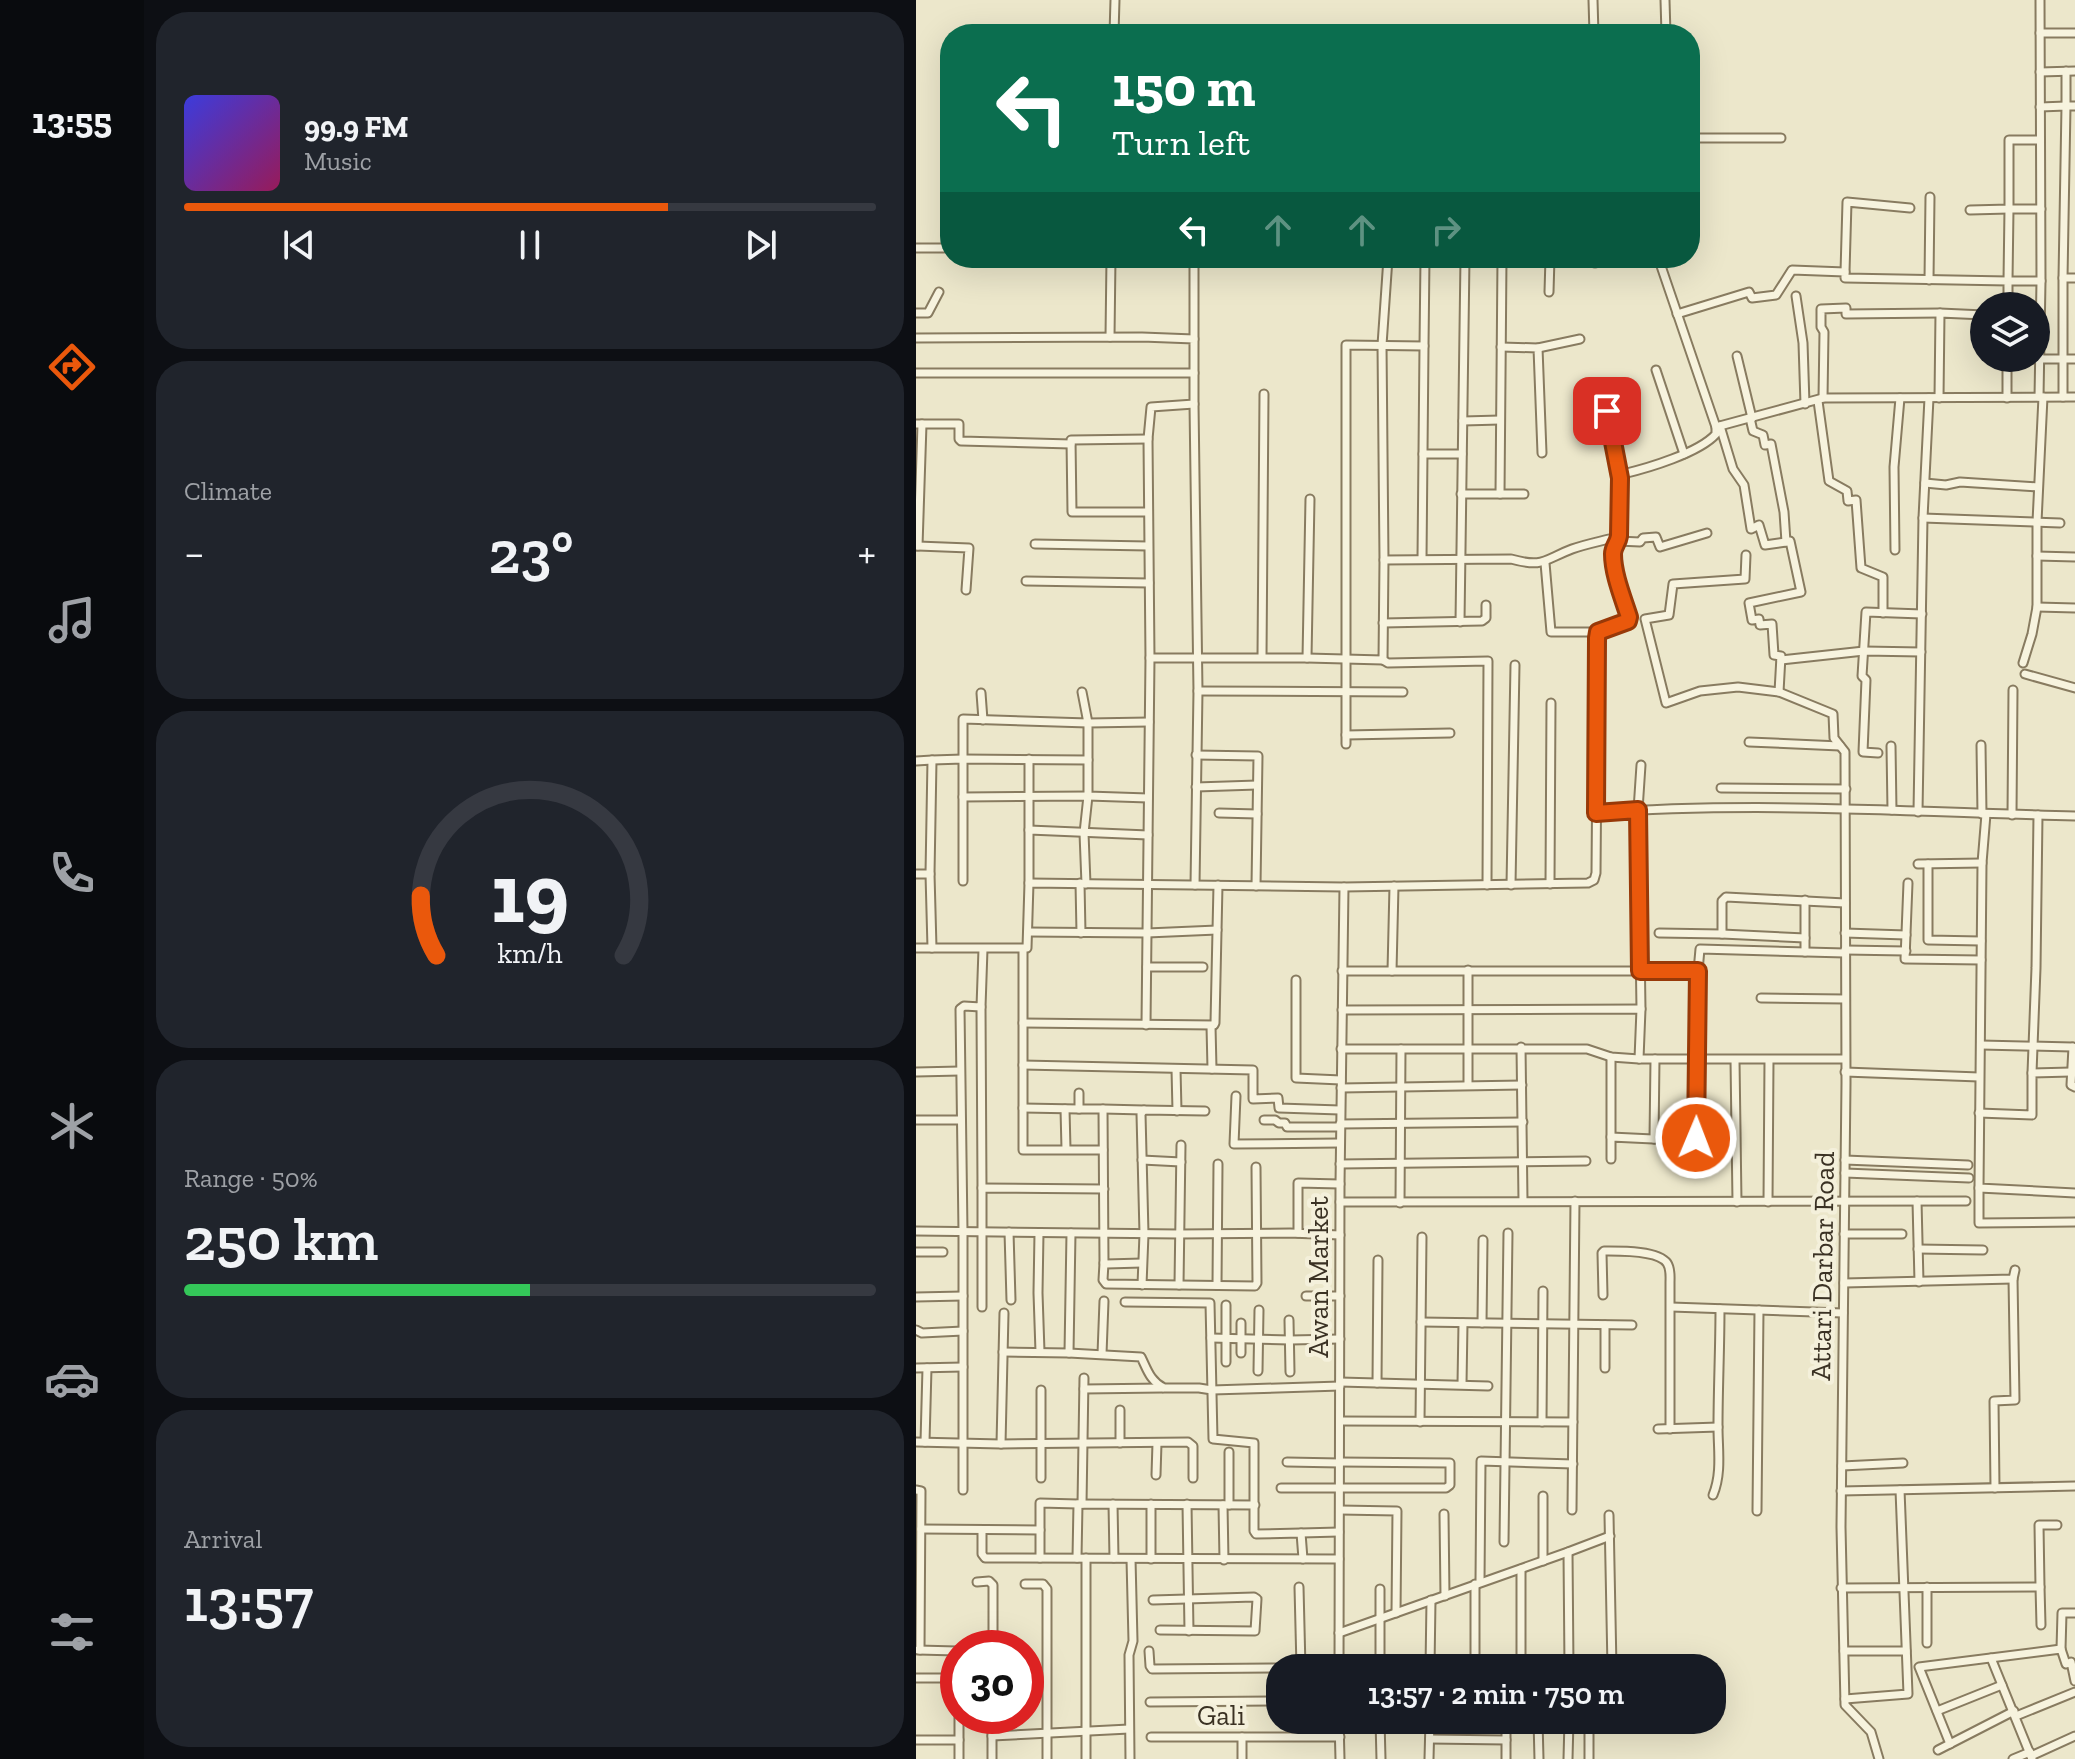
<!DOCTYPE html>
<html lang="en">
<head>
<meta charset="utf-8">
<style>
  body { margin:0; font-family:"Zilla Slab",serif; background:#20242c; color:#f1f3f6; height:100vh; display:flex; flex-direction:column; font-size:30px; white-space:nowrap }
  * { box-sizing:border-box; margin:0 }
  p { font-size:26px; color:#9ea1a6 }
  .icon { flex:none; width:44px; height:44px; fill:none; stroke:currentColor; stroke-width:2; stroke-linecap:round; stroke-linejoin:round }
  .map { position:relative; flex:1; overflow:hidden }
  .panel { display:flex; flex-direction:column; gap:12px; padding:12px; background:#0d0f14; width:772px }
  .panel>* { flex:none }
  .top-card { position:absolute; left:24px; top:24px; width:760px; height:244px; border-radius:32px; box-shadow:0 8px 32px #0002; background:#0b6e4f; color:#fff; overflow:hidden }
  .controls { position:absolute; left:1054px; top:292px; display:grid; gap:16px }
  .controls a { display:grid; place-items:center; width:80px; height:80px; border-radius:50%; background:#171b24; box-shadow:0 8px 32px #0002; font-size:40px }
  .speed { position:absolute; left:24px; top:1630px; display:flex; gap:16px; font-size:40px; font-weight:700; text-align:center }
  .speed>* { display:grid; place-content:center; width:104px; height:104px; border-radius:50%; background:#171b24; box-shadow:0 8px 32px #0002; line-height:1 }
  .speed .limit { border:12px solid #d22; background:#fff; color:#111 }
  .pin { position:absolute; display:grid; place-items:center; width:68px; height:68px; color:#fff; margin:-34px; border-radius:16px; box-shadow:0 4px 12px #0006 }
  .me { position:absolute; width:88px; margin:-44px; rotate:1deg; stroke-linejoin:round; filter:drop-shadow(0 0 6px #0008) }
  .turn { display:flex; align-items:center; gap:28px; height:168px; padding:0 40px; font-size:36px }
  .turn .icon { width:104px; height:104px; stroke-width:2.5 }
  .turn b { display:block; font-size:56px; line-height:68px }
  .lanes { display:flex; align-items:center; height:76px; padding:0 40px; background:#0003; justify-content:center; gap:40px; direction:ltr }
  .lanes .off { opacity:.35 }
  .big { font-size:60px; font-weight:600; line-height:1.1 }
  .panel .tile { flex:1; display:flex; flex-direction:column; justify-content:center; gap:12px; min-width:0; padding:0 28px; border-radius:32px; background:#20242c }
  .panel .dial { align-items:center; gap:0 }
  .dial svg { height:208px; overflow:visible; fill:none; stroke:#363941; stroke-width:7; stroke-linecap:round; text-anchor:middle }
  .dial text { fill:#f1f3f6; stroke:none }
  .song { display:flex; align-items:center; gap:24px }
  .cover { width:96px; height:96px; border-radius:12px; background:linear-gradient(135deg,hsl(240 70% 55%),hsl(330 70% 35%)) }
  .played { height:8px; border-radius:4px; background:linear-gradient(90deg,#ea580c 70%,#363941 70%) }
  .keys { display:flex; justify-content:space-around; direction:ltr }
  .heat { display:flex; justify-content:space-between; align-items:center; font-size:44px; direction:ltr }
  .charge { height:12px; border-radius:6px; background:linear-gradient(90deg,#34c759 50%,#363941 0) }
  .trip { position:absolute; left:350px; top:1654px; width:460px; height:80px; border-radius:32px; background:#171b24; box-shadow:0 8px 32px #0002; font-weight:600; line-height:80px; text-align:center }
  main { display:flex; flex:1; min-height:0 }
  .menu { display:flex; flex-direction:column; width:144px; justify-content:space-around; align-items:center; background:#090b0e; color:#9ea1a6 }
  .menu .icon { width:56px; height:56px }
  .menu .active { color:#ea580c }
  .menu b { font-size:36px; color:#f1f3f6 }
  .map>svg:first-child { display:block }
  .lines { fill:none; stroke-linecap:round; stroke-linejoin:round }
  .street-casing { stroke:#887b60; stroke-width:11 }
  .street { stroke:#f7f3de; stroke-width:7 }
  .route-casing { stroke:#983908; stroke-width:20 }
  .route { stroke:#ea580c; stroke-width:14 }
  .labels { text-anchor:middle; stroke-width:8; stroke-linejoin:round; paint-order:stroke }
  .street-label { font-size:28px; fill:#3a3123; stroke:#f4f0db }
</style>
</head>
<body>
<main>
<nav class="menu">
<b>13:55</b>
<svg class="icon active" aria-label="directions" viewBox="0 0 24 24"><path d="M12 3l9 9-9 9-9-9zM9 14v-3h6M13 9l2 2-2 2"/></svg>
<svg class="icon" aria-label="music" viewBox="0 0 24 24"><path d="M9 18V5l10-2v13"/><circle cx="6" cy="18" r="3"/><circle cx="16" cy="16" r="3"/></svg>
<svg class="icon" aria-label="phone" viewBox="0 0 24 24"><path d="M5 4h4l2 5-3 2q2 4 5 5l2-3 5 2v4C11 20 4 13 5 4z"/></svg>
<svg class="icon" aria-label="climate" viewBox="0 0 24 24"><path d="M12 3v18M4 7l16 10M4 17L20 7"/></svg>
<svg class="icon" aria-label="car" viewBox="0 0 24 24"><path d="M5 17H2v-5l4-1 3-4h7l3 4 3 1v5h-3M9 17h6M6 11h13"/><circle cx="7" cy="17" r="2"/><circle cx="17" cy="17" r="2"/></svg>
<svg class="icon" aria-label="filters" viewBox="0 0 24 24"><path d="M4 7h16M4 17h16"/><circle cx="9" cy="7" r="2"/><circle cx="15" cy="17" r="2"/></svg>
</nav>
<section class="panel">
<div class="tile">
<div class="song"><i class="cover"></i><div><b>99.9 FM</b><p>Music</p></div></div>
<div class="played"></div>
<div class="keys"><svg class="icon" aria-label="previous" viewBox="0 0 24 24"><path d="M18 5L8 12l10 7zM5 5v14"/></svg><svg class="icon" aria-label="pause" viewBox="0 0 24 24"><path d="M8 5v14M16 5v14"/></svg><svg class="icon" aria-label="next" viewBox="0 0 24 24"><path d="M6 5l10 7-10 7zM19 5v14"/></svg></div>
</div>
<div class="tile"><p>Climate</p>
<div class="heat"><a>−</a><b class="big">23°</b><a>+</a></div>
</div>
<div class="tile dial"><svg viewBox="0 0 100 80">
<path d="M14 69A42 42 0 1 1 86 69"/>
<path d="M14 69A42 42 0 0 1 8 46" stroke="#ea580c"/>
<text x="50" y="56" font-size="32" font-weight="700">19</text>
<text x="50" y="72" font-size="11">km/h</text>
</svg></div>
<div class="tile"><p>Range · 50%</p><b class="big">250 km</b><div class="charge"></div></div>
<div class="tile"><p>Arrival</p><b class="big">13:57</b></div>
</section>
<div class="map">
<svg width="1159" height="1759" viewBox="0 0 1159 1759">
  <rect width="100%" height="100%" fill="#ece7cb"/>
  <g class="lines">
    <defs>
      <g id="street">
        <polyline points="677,0 678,34"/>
        <polyline points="749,0 750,34"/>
        <polyline points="1124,0 1125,281"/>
        <polyline points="1124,33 1159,33"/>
        <polyline points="198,34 199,0"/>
        <polyline points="1150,71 1150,106 1159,106"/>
        <polyline points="1124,72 1159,71"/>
        <polyline points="1124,107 1150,106 1147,278"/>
        <polyline points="774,138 865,138"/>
        <polyline points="1054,210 1093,209 1093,140 1124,140"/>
        <polyline points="0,248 28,248"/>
        <polyline points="278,258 278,339"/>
        <polyline points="586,258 584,494 608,494"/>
        <polyline points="679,263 679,258"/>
        <polyline points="929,272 931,202 994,208"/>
        <polyline points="1013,280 1014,197"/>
        <polyline points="633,292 634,258"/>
        <polyline points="880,296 887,343 889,404"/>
        <polyline points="0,313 12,313 23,292"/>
        <polyline points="761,314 833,292 836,298 860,295 876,270 929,272 929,278 1092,281 1092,306"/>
        <polyline points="194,337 195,258"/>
        <polyline points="0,338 226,337 278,339 278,373"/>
        <polyline points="585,347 622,348 626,453"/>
        <polyline points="622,348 664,339"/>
        <polyline points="821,356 836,418"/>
        <polyline points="1091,359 1159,359"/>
        <polyline points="740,370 768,454"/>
        <polyline points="0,373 278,373 278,404 235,407 232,439 234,658 230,1025"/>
        <polyline points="1123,397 1125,281 1092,281 1093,209 1125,209"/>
        <polyline points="1147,397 1147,278 1159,278"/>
        <polyline points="907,398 908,332 905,327 905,309 930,308 930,314 1024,313"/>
        <polyline points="1023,398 1024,313 1068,315"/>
        <polyline points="1091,398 1091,358"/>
        <polyline points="902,401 913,481 931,491 932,501 940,500 945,568 967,577 967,613"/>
        <polyline points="278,404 282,691 279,885"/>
        <polyline points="834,418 837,431 847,435 849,445 855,444 868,512 870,542 874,541 885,592 833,603 836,620 843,619 844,625 856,624 858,655 865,656 863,692"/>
        <polyline points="547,421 584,420"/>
        <polyline points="0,424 43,424 43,439 45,441 155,444"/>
        <polyline points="804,426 817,469 828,485 835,529 843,525 849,545 870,542"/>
        <polyline points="800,427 907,398 1159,397"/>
        <polyline points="507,454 546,454"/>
        <path d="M704 478 707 474C732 468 783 453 800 434V427L745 266 744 258"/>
        <polyline points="1009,483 1030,485 1044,482 1122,487"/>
        <polyline points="545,494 584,494"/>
        <polyline points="232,512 156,512 155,440 232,439"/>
        <polyline points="1007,518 1144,523"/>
        <polyline points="702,541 724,542 727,538 740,537 744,547 791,533"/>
        <polyline points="119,544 232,546"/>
        <polyline points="0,546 2,546 6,424"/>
        <polyline points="2,546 53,548 50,590"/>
        <polyline points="979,550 978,467 984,398"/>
        <polyline points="830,555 829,579 757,584 753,615 729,619 750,703 784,691 822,687 863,692 917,714 918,738 929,752 930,1083 925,1527 929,1705 955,1732 963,1759"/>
        <polyline points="1121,556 1159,557"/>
        <polyline points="506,559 508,346"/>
        <path d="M468 560 595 559C628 568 627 560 656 549 667 545 681 542 693 539"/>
        <path d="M629 563 635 632H682L712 621 713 617C707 598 697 575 697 554 697 547 702 543 703 536L704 478 686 388"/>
        <polyline points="110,581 233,583"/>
        <polyline points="1121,607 1159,608"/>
        <polyline points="544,622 549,258"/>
        <polyline points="467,623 566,621 570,618 570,605"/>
        <polyline points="346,657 348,394"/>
        <polyline points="234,658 391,658 394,499"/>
        <polyline points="391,658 467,660 468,560 466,345 472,258"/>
        <polyline points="467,660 472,663 572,661 571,885"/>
        <polyline points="865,660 948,651 1005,652"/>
        <polyline points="1107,663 1116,634 1121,607 1121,522 1127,397"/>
        <polyline points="1109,674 1159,688"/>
        <polyline points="282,691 487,692"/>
        <polyline points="65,693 67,720"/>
        <polyline points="430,735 534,733"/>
        <polyline points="833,742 924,746"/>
        <polyline points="430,744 430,345 508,346 509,258"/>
        <polyline points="1065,745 1066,814"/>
        <polyline points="975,746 976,810"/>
        <polyline points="962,753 947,752 950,680 946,676 950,612 1006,614"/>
        <polyline points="280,755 342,756 340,886"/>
        <polyline points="16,760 47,759 172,760"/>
        <polyline points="0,761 16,760 14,874 16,948"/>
        <polyline points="280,787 341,785"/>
        <polyline points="805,788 930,789"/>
        <polyline points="47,797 172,796 168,833 170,884"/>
        <polyline points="232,798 172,796 172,723 233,722"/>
        <polyline points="1002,812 1007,518 1013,398"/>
        <polyline points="303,813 341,814"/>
        <path d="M680 813C839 801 1000 812 1159 816"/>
        <polyline points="1070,814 1066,863 1063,1188 1159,1193"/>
        <polyline points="1096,815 1097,690"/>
        <polyline points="113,830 113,759"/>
        <polyline points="1002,864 1066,863"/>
        <polyline points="1012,864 1012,940 1065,941"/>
        <polyline points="0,874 14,874"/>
        <polyline points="47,881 47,719 172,723 166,692"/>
        <polyline points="113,883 113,830 232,835"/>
        <polyline points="164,883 165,933"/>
        <polyline points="992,883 989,959 1065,960"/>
        <polyline points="634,884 635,703"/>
        <polyline points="595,885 599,665"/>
        <polyline points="112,932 231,933 301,930"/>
        <polyline points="743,933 806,934 889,938"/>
        <polyline points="929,933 990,935"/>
        <polyline points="806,934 806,901 810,897 929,903"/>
        <polyline points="0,948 111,948 113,883 428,887 672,883 678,880 680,873 682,632"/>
        <polyline points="107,949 107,1150 187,1150"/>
        <polyline points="929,950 990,951"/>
        <polyline points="889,952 889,900"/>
        <polyline points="231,967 287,967"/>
        <polyline points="426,971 782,971"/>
        <polyline points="476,971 478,886"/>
        <polyline points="380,980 380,1078 425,1080"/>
        <polyline points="845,998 929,999"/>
        <polyline points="65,1007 66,1188"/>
        <polyline points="725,1009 722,810 725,765"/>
        <polyline points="426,1010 725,1009 723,1059"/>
        <polyline points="107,1023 298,1025 299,1023 302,885"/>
        <polyline points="295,1026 296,1069"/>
        <polyline points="1065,1045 1156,1047"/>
        <polyline points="605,1047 607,1201"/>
        <polyline points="1157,1047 1155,1085 1159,1087"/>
        <polyline points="425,1049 671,1049 695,1057 723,1059 929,1059"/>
        <polyline points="819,1060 821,1202"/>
        <polyline points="107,1065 337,1070 337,1099 362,1098 363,1108 424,1110"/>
        <polyline points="260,1069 261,1111"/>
        <polyline points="0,1072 44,1071"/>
        <polyline points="929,1072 1063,1077"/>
        <polyline points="1116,1073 1120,968 1122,815"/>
        <polyline points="552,1085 552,970"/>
        <polyline points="425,1088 606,1085"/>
        <polyline points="163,1093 163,1109 187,1109 188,1263 190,1264 226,1263"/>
        <polyline points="320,1096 318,1144 424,1143"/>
        <polyline points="107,1108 163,1109"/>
        <polyline points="149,1109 150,1149"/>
        <polyline points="187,1109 228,1110"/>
        <polyline points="1063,1113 1116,1115 1116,1073 1155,1072"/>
        <polyline points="0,1120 45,1120"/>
        <polyline points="348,1120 359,1120 363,1123 369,1123 371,1127 424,1127"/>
        <polyline points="424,1124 607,1122"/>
        <polyline points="695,1137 695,1057"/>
        <polyline points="738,1139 739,1059"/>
        <polyline points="695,1159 695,1137 779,1141 782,971 784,949 929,953"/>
        <polyline points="226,1160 265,1162"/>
        <polyline points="929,1160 1052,1165"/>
        <polyline points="424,1164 670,1161"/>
        <polyline points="929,1173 1053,1178"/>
        <polyline points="1063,1188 1063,1223 1159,1222"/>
        <polyline points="1001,1201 1003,1282"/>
        <polyline points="424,1202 1050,1201"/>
        <polyline points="852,1202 853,1060"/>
        <polyline points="484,1203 485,1049"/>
        <polyline points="0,1231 263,1234 374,1233 424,1235"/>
        <polyline points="93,1232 95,1300"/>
        <polyline points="123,1233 122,1293 124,1352"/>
        <polyline points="382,1233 382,1183 424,1184"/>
        <polyline points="928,1234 986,1234"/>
        <polyline points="1002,1249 1067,1250"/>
        <polyline points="0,1252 27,1252"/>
        <polyline points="188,1263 187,1280 190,1284 339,1286 341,1283 340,1167"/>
        <polyline points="928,1283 1097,1279 1099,1270"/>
        <polyline points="226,1285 228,1234 225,1114 228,1110 289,1111"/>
        <polyline points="263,1285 265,1145"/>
        <polyline points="301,1285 302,1164"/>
        <path d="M687 1295 686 1253 688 1251C703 1251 742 1250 751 1263 755 1269 754 1276 754 1283V1429"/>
        <polyline points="390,1296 424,1296"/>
        <polyline points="0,1297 47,1296"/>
        <polyline points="209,1302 294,1303 297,1439 338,1443 338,1531 340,1534 385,1533 387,1559"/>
        <polyline points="310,1305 310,1362"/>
        <polyline points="66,1307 66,1188 188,1189"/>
        <polyline points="755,1307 927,1313"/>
        <polyline points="373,1320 374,1372"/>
        <polyline points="505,1322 716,1325"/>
        <polyline points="325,1323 325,1353"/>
        <polyline points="566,1323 567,1240"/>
        <polyline points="689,1325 689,1368"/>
        <polyline points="0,1330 6,1333 47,1331"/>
        <polyline points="295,1338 374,1340 424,1339"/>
        <polyline points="87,1352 153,1353 155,1233"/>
        <path d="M153 1353 225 1357C231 1369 234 1381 248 1388H283L296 1390 424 1386"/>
        <polyline points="186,1354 188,1301"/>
        <polyline points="0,1368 47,1367"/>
        <polyline points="342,1371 343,1310"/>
        <polyline points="424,1382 572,1386"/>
        <polyline points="461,1383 462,1260"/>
        <polyline points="546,1384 547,1323"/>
        <polyline points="168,1389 246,1388"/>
        <polyline points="204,1410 204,1443"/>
        <polyline points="424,1421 657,1422"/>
        <polyline points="504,1422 506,1237"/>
        <polyline points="626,1422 627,1291"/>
        <polyline points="742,1429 802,1427"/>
        <polyline points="0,1442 85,1444 272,1442 277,1446 277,1478"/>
        <polyline points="9,1442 11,1368"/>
        <polyline points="85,1444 88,1313"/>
        <polyline points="313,1452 313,1505"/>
        <polyline points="371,1462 424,1463"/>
        <polyline points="926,1466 987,1463"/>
        <polyline points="240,1475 241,1443"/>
        <polyline points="125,1478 125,1390"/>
        <polyline points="365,1488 530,1488 534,1485 534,1463 424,1462"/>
        <polyline points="1079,1488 1078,1401 1099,1400 1097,1279"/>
        <polyline points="0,1490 5,1491 4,1650"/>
        <polyline points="47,1490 47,1232 44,1009 48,1006 65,1007 67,949"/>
        <polyline points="925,1491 1159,1486"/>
        <path d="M797 1495C806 1473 802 1450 802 1427 802 1388 804 1348 804 1309"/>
        <polyline points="627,1496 627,1561"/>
        <polyline points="166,1504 168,1378"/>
        <polyline points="197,1504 198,1558"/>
        <polyline points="271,1504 273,1631"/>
        <polyline points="307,1505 308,1560"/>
        <polyline points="424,1510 481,1511 480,1613"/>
        <polyline points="656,1510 659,1201"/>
        <polyline points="841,1511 843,1310"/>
        <polyline points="528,1514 529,1596"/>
        <polyline points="693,1515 696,1668"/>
        <polyline points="5,1529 124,1530"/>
        <polyline points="66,1530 66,1554 69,1558 423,1559"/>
        <polyline points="385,1533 423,1532"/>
        <polyline points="588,1542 592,1233"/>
        <polyline points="652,1552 653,1668"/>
        <polyline points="124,1558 124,1503 162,1504"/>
        <polyline points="161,1558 162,1504 339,1505"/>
        <polyline points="235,1559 235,1504"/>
        <polyline points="605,1569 605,1668"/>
        <polyline points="61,1582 73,1581 77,1585 77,1648"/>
        <polyline points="564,1582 565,1461 657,1464"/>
        <polyline points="109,1584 127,1584 131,1589 131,1759"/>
        <polyline points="559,1584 559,1668"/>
        <polyline points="383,1587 385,1668"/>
        <polyline points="1124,1587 1123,1525 1141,1525"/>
        <polyline points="925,1588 1124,1587 1125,1625"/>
        <polyline points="464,1589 464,1668"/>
        <polyline points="237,1600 338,1597 341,1599 339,1631 244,1630"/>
        <polyline points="423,1633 652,1552 694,1536"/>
        <polyline points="1011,1643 1011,1587"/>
        <polyline points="1145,1649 1146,1613 1159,1613"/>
        <polyline points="2,1650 41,1651"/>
        <polyline points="233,1651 234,1666 236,1669 364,1668"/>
        <polyline points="928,1651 990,1651"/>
        <polyline points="1075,1658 1116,1759"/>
        <polyline points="368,1668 422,1668"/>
        <polyline points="423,1668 424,1184 428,887"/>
        <polyline points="514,1668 515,1600"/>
        <polyline points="0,1678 42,1678"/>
        <polyline points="929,1699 992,1694 984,1490"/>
        <polyline points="234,1702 364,1701"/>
        <polyline points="1021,1711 1086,1685"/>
        <polyline points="1100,1716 1159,1692"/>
        <polyline points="423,1720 424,1759"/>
        <polyline points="464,1720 465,1759"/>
        <polyline points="590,1720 590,1759"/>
        <polyline points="622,1720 623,1759"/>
        <polyline points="673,1720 673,1759"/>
        <polyline points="76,1736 213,1729"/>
        <polyline points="235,1737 424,1737"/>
        <polyline points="514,1739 590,1740"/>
        <polyline points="0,1740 43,1740"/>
        <polyline points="1034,1744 1003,1667 1145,1649 1150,1664 1155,1662 1159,1681"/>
        <polyline points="1022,1750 1098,1711"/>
        <polyline points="1115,1756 1159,1736"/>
        <polyline points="43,1759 43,1716"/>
        <polyline points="76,1759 76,1716"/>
        <polyline points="170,1759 170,1558"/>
        <polyline points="214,1759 213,1655 217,1641 215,1559"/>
        <polyline points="326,1759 326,1737"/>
        <polyline points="513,1759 514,1720"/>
        <polyline points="652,1759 653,1720"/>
        <polyline points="1097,1759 1114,1752"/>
      </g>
    </defs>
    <use href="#street" class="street-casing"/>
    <use href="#street" class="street"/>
  </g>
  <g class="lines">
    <defs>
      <path id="route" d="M691 411 704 478 703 536C702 543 697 547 697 554 697 574 707 598 713 617L712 621 682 632 681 638 680 813 722 810 724 971H782L780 1138"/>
    </defs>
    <use href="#route" class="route-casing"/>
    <use href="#route" class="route"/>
  </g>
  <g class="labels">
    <g class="street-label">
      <text transform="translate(906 1266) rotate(-89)" y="10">Attari Darbar Road</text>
      <text transform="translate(402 1277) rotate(-90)" y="10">Awan Market</text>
      <text x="305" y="1725">Gali</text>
    </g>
  </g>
</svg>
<div class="controls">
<a><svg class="icon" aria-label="layers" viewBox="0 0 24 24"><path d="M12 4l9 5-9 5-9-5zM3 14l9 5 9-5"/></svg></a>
</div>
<div class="speed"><div class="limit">30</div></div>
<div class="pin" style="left:691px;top:411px;background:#d93025"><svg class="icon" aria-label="arrive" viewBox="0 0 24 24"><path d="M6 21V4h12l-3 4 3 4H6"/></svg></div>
<svg class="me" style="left:780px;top:1138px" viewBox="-20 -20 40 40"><circle r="17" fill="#ea580c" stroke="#fff" stroke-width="3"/><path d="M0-11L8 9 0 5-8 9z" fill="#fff"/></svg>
<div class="trip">13:57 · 2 min · 750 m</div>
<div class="top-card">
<div class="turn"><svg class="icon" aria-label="left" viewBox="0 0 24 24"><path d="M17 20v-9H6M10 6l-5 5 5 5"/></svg><div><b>150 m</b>Turn left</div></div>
<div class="lanes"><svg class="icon" aria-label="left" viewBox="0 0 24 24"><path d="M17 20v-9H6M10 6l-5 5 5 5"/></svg><svg class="icon off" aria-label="ahead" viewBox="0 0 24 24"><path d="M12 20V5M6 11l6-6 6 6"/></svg><svg class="icon off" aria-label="ahead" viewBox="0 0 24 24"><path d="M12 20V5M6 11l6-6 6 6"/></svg><svg class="icon off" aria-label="right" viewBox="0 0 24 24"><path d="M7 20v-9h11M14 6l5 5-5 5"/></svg></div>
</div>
</div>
</main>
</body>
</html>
